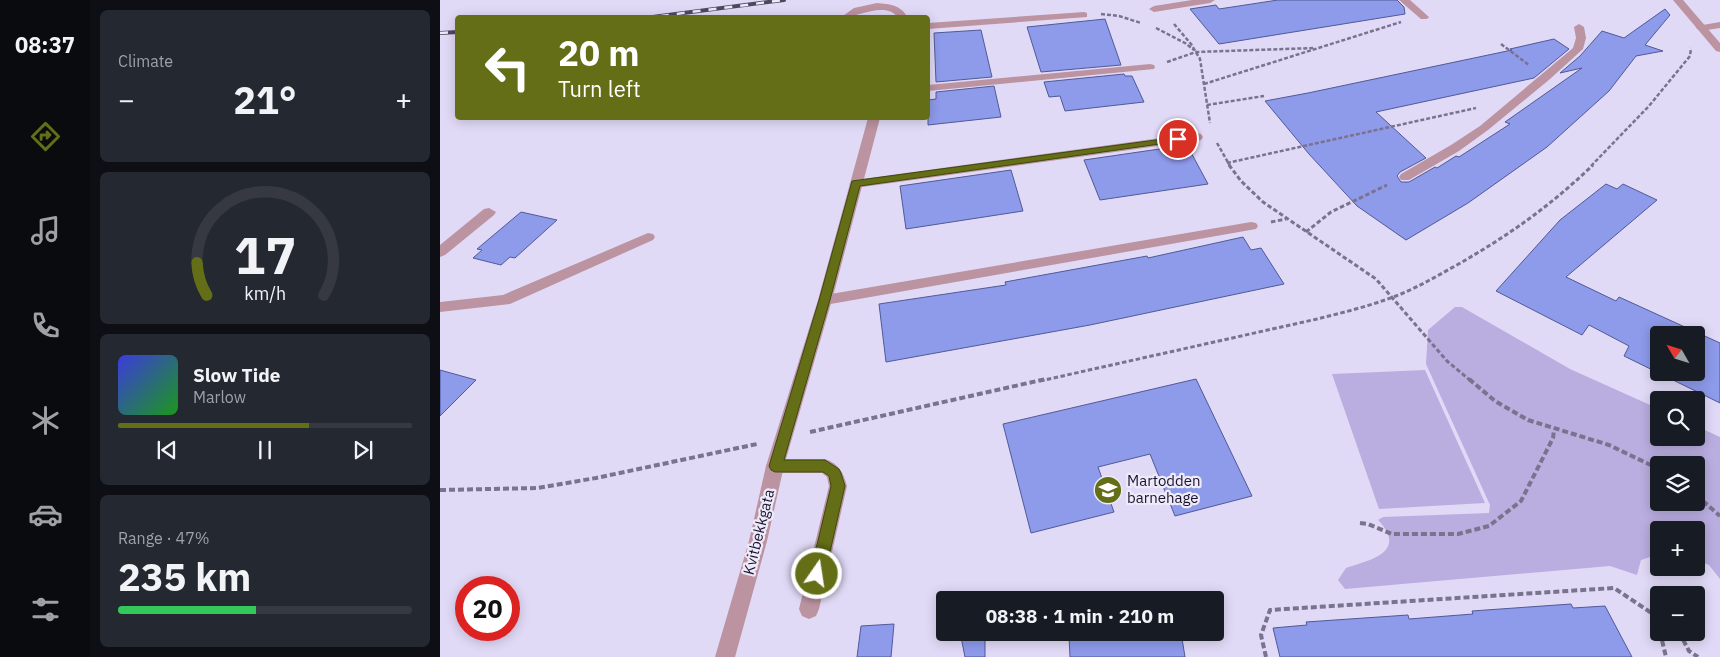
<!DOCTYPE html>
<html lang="en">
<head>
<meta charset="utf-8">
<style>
  body { margin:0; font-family:"IBM Plex Sans",sans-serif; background:#242831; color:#f1f3f6; height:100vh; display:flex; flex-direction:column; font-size:19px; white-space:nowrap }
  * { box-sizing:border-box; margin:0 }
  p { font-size:16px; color:#9ea1a6 }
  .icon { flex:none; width:28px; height:28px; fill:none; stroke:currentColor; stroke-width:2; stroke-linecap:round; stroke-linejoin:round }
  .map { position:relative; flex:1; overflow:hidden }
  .sheet { display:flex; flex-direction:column; gap:10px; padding:10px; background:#0d0f14; width:350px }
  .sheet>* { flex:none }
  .banner { position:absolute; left:15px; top:15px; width:475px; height:105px; border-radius:5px; box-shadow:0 2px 12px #0003; background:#636e16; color:#fff; overflow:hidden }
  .needle { width:32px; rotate:309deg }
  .controls { position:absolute; left:1210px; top:326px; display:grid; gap:10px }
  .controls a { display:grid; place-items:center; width:55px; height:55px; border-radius:5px; background:#171b24; box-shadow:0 2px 12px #0003; font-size:25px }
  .speed { position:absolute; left:15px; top:576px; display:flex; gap:10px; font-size:25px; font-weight:700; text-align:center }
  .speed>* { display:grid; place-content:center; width:65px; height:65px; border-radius:50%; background:#171b24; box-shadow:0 2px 12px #0003; line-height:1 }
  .speed .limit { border:8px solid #d22; background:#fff; color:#111 }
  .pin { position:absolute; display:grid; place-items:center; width:42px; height:42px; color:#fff; margin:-21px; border:2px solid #fff; border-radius:50%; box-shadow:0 1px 5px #0007 }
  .me { position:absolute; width:55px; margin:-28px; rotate:13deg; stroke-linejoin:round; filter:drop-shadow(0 0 4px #0008) }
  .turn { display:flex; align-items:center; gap:18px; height:105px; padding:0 20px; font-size:22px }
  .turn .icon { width:65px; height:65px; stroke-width:2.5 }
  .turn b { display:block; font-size:35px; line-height:42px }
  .big { font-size:38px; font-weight:700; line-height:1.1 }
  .sheet .card { flex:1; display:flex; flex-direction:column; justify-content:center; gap:8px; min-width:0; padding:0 18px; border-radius:8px; background:#242831 }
  .sheet .dial { align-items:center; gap:0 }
  .dial svg { height:130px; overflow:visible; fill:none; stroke:#363941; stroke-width:7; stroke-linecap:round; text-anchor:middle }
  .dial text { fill:#f1f3f6; stroke:none }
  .song { display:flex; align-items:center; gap:15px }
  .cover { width:60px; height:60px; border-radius:8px; background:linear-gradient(135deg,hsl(240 70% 55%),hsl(120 70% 35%)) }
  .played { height:5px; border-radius:2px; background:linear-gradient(90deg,#636e16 65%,#363941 65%) }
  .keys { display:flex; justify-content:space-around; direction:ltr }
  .heat { display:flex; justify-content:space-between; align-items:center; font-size:28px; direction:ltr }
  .charge { height:8px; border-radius:4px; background:linear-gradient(90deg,#34c759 47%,#363941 0) }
  .trip { position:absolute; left:496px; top:591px; width:288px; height:50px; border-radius:5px; background:#171b24; box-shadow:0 2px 12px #0003; font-weight:700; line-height:50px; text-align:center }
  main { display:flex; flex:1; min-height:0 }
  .menu { display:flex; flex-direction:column; width:90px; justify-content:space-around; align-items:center; background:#090b0e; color:#9ea1a6 }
  .menu .icon { width:35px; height:35px }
  .menu .selected { color:#636e16 }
  .menu b { font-size:22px; color:#f1f3f6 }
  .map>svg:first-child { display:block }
  .green { fill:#baade0; fill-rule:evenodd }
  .building { fill:#8e9aea; stroke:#515997; fill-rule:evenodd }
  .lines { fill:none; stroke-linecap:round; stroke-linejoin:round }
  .path-far2 { stroke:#7a738e; stroke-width:2.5; stroke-dasharray:4 2; stroke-linecap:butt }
  .path-far1 { stroke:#7a738e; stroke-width:3; stroke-dasharray:4.5 2.5; stroke-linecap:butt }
  .path { stroke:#7a738e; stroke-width:4; stroke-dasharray:6 3; stroke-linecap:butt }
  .service { fill:#bc93a1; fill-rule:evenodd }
  .minor { fill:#bc93a1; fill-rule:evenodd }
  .rail-casing { stroke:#4f4762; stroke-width:4 }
  .rail { stroke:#edeaf9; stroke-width:2.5; stroke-dasharray:8; stroke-linecap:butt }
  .route { fill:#636e16; stroke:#40480e }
  .labels { text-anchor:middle; stroke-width:4.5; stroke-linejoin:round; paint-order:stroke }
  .poi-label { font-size:15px; fill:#1b132d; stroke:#edeaf9; text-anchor:start }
  .street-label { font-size:15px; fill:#1b132d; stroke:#edeaf9 }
</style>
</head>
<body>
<main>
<nav class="menu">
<b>08:37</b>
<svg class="icon selected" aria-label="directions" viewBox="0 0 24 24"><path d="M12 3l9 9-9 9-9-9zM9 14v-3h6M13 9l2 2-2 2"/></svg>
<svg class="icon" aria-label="music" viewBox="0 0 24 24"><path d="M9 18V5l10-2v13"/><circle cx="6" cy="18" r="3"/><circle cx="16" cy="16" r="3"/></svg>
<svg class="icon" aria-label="phone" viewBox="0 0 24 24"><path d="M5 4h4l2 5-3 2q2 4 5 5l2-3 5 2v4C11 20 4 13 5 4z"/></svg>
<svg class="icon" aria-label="climate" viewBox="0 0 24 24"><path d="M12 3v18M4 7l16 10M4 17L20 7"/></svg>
<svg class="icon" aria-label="car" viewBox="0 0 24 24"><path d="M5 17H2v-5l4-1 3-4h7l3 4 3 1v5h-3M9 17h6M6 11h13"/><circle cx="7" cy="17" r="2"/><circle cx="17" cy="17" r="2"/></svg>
<svg class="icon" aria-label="filters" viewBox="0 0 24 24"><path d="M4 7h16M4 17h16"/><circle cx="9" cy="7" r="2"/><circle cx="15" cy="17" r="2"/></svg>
</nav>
<section class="sheet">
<div class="card"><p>Climate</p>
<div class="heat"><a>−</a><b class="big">21°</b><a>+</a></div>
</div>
<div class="card dial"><svg viewBox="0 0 100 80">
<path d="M14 69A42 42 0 1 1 86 69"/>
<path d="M14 69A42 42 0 0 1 8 49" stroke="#636e16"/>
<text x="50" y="56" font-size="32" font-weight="700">17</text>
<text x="50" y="72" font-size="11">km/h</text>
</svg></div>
<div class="card">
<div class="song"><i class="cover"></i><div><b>Slow Tide</b><p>Marlow</p></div></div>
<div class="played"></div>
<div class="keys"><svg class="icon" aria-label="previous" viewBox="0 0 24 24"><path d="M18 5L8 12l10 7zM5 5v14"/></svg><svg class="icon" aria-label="pause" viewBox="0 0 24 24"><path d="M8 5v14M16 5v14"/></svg><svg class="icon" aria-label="next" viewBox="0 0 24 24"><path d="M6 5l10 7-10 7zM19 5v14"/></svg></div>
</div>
<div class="card"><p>Range · 47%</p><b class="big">235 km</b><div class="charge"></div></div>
</section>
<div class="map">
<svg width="1280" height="657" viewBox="0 0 1280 657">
  <rect width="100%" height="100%" fill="#e1daf7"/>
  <g class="green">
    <path d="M1015 307H1022L1130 369 1219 409V438H1256V426L1280 437V579L1269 565 1256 560V530H1219V554L1201 560 1197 575 1170 566 905 589 898 580 906 568C931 560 968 552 938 520L943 517 1049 513 1050 505 986 364 988 330ZM1219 465H1256V502H1219Z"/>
    <polygon points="985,370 1045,503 939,509 892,374"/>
  </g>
  <g class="building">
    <polygon points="838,0 957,0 964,7 965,14 779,44 750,9 776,5 779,9"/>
    <polygon points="1225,9 1230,15 1205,45 1223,51 1196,56 1169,91 1107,147 1028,203 966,240 917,206 869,154 825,101 868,93 1072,50 1070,49 1114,39 1129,49 1094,78 936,112 986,158 960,172 957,176 961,182 969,182 995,167 997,168 1016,156 1019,157 1070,124 1065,122 1142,68 1120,73 1140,56 1162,31 1184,38"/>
    <polygon points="665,19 681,65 601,72 587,27"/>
    <polygon points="541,30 552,77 496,82 494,33"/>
    <polygon points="684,74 685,76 692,76 704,102 625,111 620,96 609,97 604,82"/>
    <polygon points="554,86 561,117 488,125 488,100 496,99 496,92"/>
    <polygon points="747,145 768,184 660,200 644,160"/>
    <polygon points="571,170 583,211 466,229 460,186"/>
    <path d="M1166 184 1177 189 1183 184 1217 200 1126 277 1176 301 1179 297 1280 343V403L1184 356 1189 346 1149 325 1142 335 1056 291 1120 220ZM1219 335H1256V372H1219Z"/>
    <polygon points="81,212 117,220 75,258 70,257 61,265 33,258 42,250 37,249"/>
    <polygon points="803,237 811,250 821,248 844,284 650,325 446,362 439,304 566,285 565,282 707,256 708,258"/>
    <polygon points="0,370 36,380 0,416"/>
    <polygon points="756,379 812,496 735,516 710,454 658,467 674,512 591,533 563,424"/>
    <polygon points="1131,604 1133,608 1165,606 1192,657 840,657 833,628 867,625 866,622 968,615 969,619 1033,614 1032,611"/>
    <polygon points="454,624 451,657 417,657 421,626"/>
    <polygon points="520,632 545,632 545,657 525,657"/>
    <polygon points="685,632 741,632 745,657 630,657 629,636 685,634"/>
  </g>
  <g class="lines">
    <g class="path-far2">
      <polyline points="661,14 679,16 701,23"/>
      <polyline points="734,24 751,44 760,59 770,123"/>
      <polyline points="716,28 745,43 754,50"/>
      <polyline points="1061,44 1089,65"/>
      <polyline points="727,62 756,52 875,48"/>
      <polyline points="764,84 961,22"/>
      <polyline points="767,105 824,96"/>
      <polyline points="777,143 790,166"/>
      <polyline points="787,163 1036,108"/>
      <polyline points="1151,166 1209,106 1250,56 1251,48"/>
    </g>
    <g class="path-far1">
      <polyline points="789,165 801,181 823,202 936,279 1007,361 1031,381"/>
      <polyline points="831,222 846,219"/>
      <polyline points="866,232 891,212 947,185"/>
      <path d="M600 381 877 319C905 312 934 305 961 294 980 286 997 276 1015 266 1068 236 1109 207 1153 165"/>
    </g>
    <g class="path">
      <polyline points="1029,379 1055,401 1088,420 1169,445 1219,469"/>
      <polyline points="370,432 606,379"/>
      <polyline points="0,490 97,488 156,478 317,444"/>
      <polyline points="1256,495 1280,516"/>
      <polyline points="920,523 928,524 952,534 1018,534 1049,526 1081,501 1113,438 1114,430"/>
      <polyline points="1217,617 1219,626"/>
      <polyline points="1220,632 1226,657"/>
      <polyline points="1239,632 1249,651 1258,657"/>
      <polyline points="826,657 821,635 830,610 1174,588 1219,618"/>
    </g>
    <g class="service">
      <polygon points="752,0 775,0 770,3 714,12 709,9 714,6"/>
      <polygon points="959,0 970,0 989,17 987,19 981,19"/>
      <path d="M437 3C450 4 461 5 468 18H458C447 0 416 18 400 18L414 8Z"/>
      <polygon points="644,12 647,13 647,17 488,29 488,23"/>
      <polygon points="1280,22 1280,28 1261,31 1256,28 1257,26"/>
      <polygon points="710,64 714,65 715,67 714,69 488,91 488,85"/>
      <polygon points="757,133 761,134 763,137 761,140 415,188 409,184 415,180"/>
      <polygon points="811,222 816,223 818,226 816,229 385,305 380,304 378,300 380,296 385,295"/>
      <polygon points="208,233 213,234 215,237 213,240 70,304 0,312 0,302 63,295"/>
      <path d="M335 459H385C399 464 403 472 407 486L379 609 376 616 369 619 362 616 359 609 389 486 387 477 382 473H335L329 471 326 466 329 461Z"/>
    </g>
    <g class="minor">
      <polygon points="1233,0 1243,0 1280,43 1280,52 1276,51"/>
      <polygon points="1139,24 1144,27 1146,38 1143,49 1110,79 1048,130 1019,151 969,180 961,180 959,177 961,174 1011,145 1040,126 1133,48 1136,38 1134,27"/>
      <polygon points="428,118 440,118 392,300 344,466 327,541 295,657 275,657 309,541 326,466 378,300"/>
      <polygon points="49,208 56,212 54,215 5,255 0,257 0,245 44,209"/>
    </g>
    <defs>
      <g id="rail">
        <polyline points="205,18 344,0"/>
        <polyline points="0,33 18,32"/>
      </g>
    </defs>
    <use href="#rail" class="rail-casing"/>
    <use href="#rail" class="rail"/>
  </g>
  <polygon class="route" points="738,137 741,137 741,141 420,186 390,300 344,460 385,460 399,469 401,473 405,486 385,574 382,579 377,581 372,579 370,574 391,486 389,476 383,472 335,472 331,470 329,466 379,300 412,181"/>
  <defs>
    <symbol id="school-disc" viewBox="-11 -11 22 22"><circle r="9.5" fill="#636e16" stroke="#edeaf9"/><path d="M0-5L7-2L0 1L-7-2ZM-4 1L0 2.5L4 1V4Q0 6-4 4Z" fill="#fff"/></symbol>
  </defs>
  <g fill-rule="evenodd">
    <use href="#school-disc" x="652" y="474" width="32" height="32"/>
  </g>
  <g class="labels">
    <g class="poi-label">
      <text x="687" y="486">Martodden<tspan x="687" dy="17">barnehage</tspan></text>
    </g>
    <g class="street-label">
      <text transform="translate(319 532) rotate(-76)" y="5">Kvitbekkgata</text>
    </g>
  </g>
</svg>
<div class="controls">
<a><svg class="needle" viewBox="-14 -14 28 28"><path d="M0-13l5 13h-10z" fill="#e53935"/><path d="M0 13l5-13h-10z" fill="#9ea1a6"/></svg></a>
<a><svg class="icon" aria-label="search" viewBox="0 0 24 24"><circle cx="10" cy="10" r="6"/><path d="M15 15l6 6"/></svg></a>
<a><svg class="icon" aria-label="layers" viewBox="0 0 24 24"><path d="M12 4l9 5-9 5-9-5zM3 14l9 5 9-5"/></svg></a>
<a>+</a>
<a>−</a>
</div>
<div class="speed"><div class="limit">20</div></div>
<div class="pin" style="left:738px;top:139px;background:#d93025"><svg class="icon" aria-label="arrive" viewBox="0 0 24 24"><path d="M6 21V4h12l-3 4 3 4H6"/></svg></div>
<svg class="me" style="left:377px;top:574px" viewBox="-20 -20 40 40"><circle r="17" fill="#636e16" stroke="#fff" stroke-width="3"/><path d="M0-11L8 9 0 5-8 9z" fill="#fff"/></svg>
<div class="trip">08:38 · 1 min · 210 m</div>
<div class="banner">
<div class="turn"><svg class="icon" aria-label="left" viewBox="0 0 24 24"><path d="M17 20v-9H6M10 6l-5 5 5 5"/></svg><div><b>20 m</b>Turn left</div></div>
</div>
</div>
</main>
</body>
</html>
